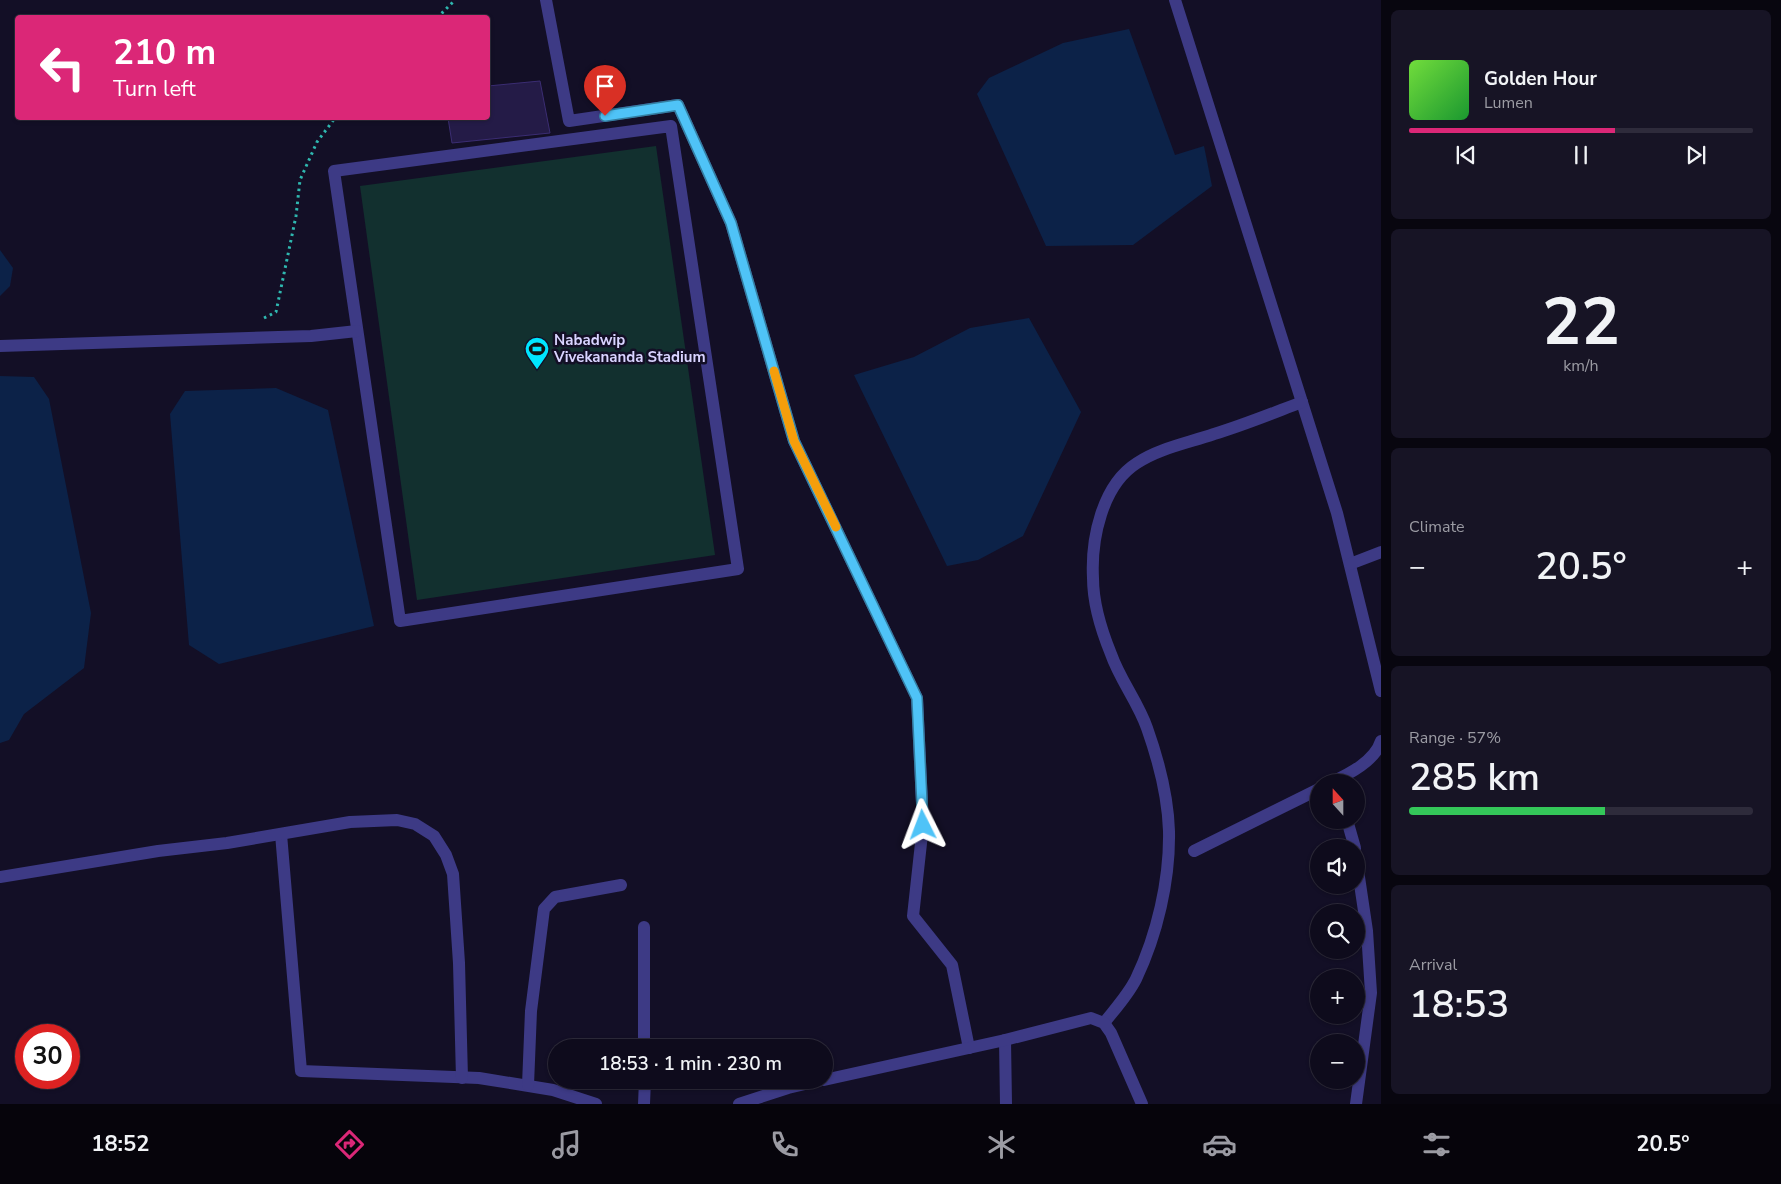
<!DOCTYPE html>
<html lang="en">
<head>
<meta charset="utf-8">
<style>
  body { margin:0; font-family:"Nunito Sans",sans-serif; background:#171425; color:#f1f3f6; height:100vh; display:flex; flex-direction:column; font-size:19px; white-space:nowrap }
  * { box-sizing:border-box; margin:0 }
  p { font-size:16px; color:#9b9ba3 }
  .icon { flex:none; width:28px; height:28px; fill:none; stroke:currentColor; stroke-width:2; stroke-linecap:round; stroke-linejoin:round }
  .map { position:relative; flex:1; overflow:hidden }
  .panel { display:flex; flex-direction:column; gap:10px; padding:10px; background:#08060f; width:400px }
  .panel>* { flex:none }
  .top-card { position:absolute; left:15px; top:15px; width:475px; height:105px; border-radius:5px; box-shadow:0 1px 4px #0004,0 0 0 1px #2e2b3b; background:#db2777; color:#fff; overflow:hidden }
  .needle { width:32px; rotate:339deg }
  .fabs { position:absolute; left:1310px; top:774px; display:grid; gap:10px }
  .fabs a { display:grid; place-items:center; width:55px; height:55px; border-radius:50%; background:#0e0b1c; box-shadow:0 1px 4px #0004,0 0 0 1px #2e2b3b; font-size:25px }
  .speed { position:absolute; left:15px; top:1024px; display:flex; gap:10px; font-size:25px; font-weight:700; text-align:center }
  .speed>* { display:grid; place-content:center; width:65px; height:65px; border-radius:50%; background:#0e0b1c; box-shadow:0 1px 4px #0004,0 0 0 1px #2e2b3b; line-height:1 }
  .speed .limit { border:8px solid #d22; background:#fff; color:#111 }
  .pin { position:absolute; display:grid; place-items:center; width:42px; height:42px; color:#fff; margin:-51px -21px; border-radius:50% 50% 50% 0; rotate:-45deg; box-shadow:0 0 5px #0007 }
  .pin .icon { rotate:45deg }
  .me { position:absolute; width:55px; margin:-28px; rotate:357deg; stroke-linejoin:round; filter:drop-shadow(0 0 4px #0008) }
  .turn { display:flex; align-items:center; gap:18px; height:105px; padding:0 15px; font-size:22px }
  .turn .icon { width:65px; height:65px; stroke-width:2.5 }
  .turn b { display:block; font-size:35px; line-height:42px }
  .big { font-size:38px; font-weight:600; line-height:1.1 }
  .panel .widget { flex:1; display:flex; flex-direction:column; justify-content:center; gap:8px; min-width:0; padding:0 18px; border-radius:8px; background:#171425 }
  .panel .dial { align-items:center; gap:0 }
  .dial b { font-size:65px; line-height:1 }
  .song { display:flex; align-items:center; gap:15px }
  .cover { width:60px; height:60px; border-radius:8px; background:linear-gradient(135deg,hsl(100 70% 55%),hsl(130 70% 35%)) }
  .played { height:5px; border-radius:2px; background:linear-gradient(90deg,#db2777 60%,#2e2b3b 60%) }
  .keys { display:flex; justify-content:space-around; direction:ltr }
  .heat { display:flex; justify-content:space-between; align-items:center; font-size:28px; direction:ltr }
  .charge { height:8px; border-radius:4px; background:linear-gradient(90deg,#34c759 57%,#2e2b3b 0) }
  .trip { position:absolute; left:548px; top:1039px; width:285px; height:50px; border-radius:25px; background:#0e0b1c; box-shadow:0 1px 4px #0004,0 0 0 1px #2e2b3b; font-weight:600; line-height:50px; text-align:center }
  .tab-bar { display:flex; height:80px; justify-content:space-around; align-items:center; background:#06040b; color:#9b9ba3 }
  .tab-bar .icon { width:35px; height:35px }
  .tab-bar .on { color:#db2777 }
  .tab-bar b { font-size:22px; color:#f1f3f6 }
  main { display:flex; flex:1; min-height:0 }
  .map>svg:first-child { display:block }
  .green { fill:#12302f }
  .water { fill:#0c2248 }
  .building { fill:#241b47; stroke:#3b2d73 }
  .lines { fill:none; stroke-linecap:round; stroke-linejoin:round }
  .path { stroke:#2fb8b0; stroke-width:3; stroke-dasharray:2.5 4; stroke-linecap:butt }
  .minor { stroke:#3d3a85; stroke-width:12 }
  .route-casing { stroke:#337fa1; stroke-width:12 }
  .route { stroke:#4fc3f7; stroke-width:9 }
  .slow { stroke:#f59e0b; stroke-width:9 }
  .labels { text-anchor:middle; stroke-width:5; stroke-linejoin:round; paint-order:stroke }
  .poi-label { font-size:15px; font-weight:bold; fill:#d9d4ff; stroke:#130f26; text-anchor:start }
</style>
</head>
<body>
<main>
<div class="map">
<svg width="1381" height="1104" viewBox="0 0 1381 1104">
  <rect width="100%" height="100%" fill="#130f26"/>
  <polygon class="green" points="656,146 715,555 417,600 360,186"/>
  <g class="water">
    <polygon points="1129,29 1175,155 1204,146 1212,186 1133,245 1046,246 977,94 989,78 1063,43"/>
    <polygon points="0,250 13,268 10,286 0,296"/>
    <polygon points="1029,318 1081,412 1023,536 978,560 947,566 854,375 914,357 970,328"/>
    <polygon points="0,376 34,377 49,399 91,613 84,668 24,714 9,740 0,743"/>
    <polygon points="276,388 328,410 374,626 219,664 189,645 170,414 185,391"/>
  </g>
  <polygon class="building" points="540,81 550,133 452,143 448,118 488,118 488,86"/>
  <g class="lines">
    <g class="path">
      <polyline points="437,18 455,0"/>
      <polyline points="264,318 276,312 296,216 300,180 317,142 335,118"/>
    </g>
    <g class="minor">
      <polyline points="546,0 569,121 678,105 731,223 794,441 917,698 923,825 913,916 952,965 969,1048"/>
      <polyline points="1175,0 1337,513 1381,691"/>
      <polygon points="671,126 738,569 400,621 334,171"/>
      <polyline points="0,346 311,336 357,331"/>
      <polyline points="1350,564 1381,552"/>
      <path d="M1332 782C1349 774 1375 761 1381 741"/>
      <polyline points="1347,820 1355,848"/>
      <polyline points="281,834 301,1071 479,1078 553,1090 596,1104"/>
      <polyline points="1194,851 1319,789"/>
      <polyline points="0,877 158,851 227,843 350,822 397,820 415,824 434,836 446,855 453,874 459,963 462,1078"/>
      <polyline points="644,927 644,1048"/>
      <path d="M1104 1023C1115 1009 1128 995 1136 979 1157 935 1170 880 1169 831 1168 798 1158 759 1147 728 1138 702 1120 680 1111 654 1102 632 1093 603 1093 578 1091 539 1102 485 1137 463 1160 448 1188 443 1214 434 1244 425 1273 413 1302 402"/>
      <polyline points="1005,1040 1006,1104"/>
      <polyline points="824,1080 1005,1040 1091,1018 1104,1023 1111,1033 1142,1104"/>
      <polyline points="528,1085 531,1011 544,909 555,897 621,885"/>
      <polyline points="644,1104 645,1080"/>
      <polyline points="739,1104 788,1088 822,1080"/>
      <polyline points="1356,1104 1371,993 1367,931 1356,857"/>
    </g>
  </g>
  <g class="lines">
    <defs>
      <polyline id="route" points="605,116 678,105 731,223 794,441 917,698 923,825"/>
    </defs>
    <use href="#route" class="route-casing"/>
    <use href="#route" class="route"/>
    <polyline class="slow" points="774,371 794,441 836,527"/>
  </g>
  <defs>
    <symbol id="stadium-pin" viewBox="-11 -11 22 30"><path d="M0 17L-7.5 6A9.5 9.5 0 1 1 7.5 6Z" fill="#00e5ff" stroke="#130f26"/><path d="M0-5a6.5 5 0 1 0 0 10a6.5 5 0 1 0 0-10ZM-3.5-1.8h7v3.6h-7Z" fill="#111"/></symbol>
  </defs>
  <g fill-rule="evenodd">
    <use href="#stadium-pin" x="523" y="335" width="28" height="38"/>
  </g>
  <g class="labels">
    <g class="poi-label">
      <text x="554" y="345">Nabadwip<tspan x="554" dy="17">Vivekananda Stadium</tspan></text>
    </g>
  </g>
</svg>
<div class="fabs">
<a><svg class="needle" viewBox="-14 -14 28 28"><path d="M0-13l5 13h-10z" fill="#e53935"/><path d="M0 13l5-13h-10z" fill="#9b9ba3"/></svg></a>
<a><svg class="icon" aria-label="sound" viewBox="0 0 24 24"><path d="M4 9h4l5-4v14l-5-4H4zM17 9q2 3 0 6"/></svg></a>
<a><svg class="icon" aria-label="search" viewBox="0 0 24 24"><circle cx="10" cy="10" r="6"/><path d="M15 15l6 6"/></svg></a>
<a>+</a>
<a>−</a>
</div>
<div class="speed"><div class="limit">30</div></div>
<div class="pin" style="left:605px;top:116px;background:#d93025"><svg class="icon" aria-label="arrive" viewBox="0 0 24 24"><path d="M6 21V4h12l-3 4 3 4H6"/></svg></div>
<svg class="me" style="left:923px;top:825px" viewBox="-20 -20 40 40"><path d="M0-17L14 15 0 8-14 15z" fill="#4fc3f7" stroke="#fff" stroke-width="4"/></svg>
<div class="trip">18:53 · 1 min · 230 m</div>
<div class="top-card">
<div class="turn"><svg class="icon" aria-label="left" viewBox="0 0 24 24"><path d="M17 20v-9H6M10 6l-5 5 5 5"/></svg><div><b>210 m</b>Turn left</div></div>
</div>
</div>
<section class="panel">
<div class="widget">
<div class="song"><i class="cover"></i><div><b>Golden Hour</b><p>Lumen</p></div></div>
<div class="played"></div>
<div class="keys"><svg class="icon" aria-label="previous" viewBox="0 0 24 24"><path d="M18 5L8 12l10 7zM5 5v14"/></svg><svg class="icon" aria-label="pause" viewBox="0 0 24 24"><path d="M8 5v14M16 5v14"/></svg><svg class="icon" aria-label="next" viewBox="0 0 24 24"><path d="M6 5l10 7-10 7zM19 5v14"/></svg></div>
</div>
<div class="widget dial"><b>22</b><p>km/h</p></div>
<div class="widget"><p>Climate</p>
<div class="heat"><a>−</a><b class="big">20.5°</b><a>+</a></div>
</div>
<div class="widget"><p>Range · 57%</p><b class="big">285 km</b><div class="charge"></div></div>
<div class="widget"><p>Arrival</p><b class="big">18:53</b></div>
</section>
</main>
<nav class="tab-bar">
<b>18:52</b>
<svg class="icon on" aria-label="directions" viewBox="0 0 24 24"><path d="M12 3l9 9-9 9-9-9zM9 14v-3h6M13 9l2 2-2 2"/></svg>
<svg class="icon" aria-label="music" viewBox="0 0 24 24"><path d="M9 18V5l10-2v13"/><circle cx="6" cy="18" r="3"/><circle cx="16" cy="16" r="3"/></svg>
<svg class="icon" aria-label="phone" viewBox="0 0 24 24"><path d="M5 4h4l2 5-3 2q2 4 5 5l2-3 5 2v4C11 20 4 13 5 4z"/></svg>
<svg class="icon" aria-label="climate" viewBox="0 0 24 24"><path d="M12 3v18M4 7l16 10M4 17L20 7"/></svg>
<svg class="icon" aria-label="car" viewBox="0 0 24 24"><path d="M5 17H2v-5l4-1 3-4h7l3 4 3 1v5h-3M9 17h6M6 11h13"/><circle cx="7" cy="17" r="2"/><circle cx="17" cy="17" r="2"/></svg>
<svg class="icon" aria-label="filters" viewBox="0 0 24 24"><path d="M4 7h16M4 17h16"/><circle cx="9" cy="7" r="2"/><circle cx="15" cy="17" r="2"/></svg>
<b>20.5°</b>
</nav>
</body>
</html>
